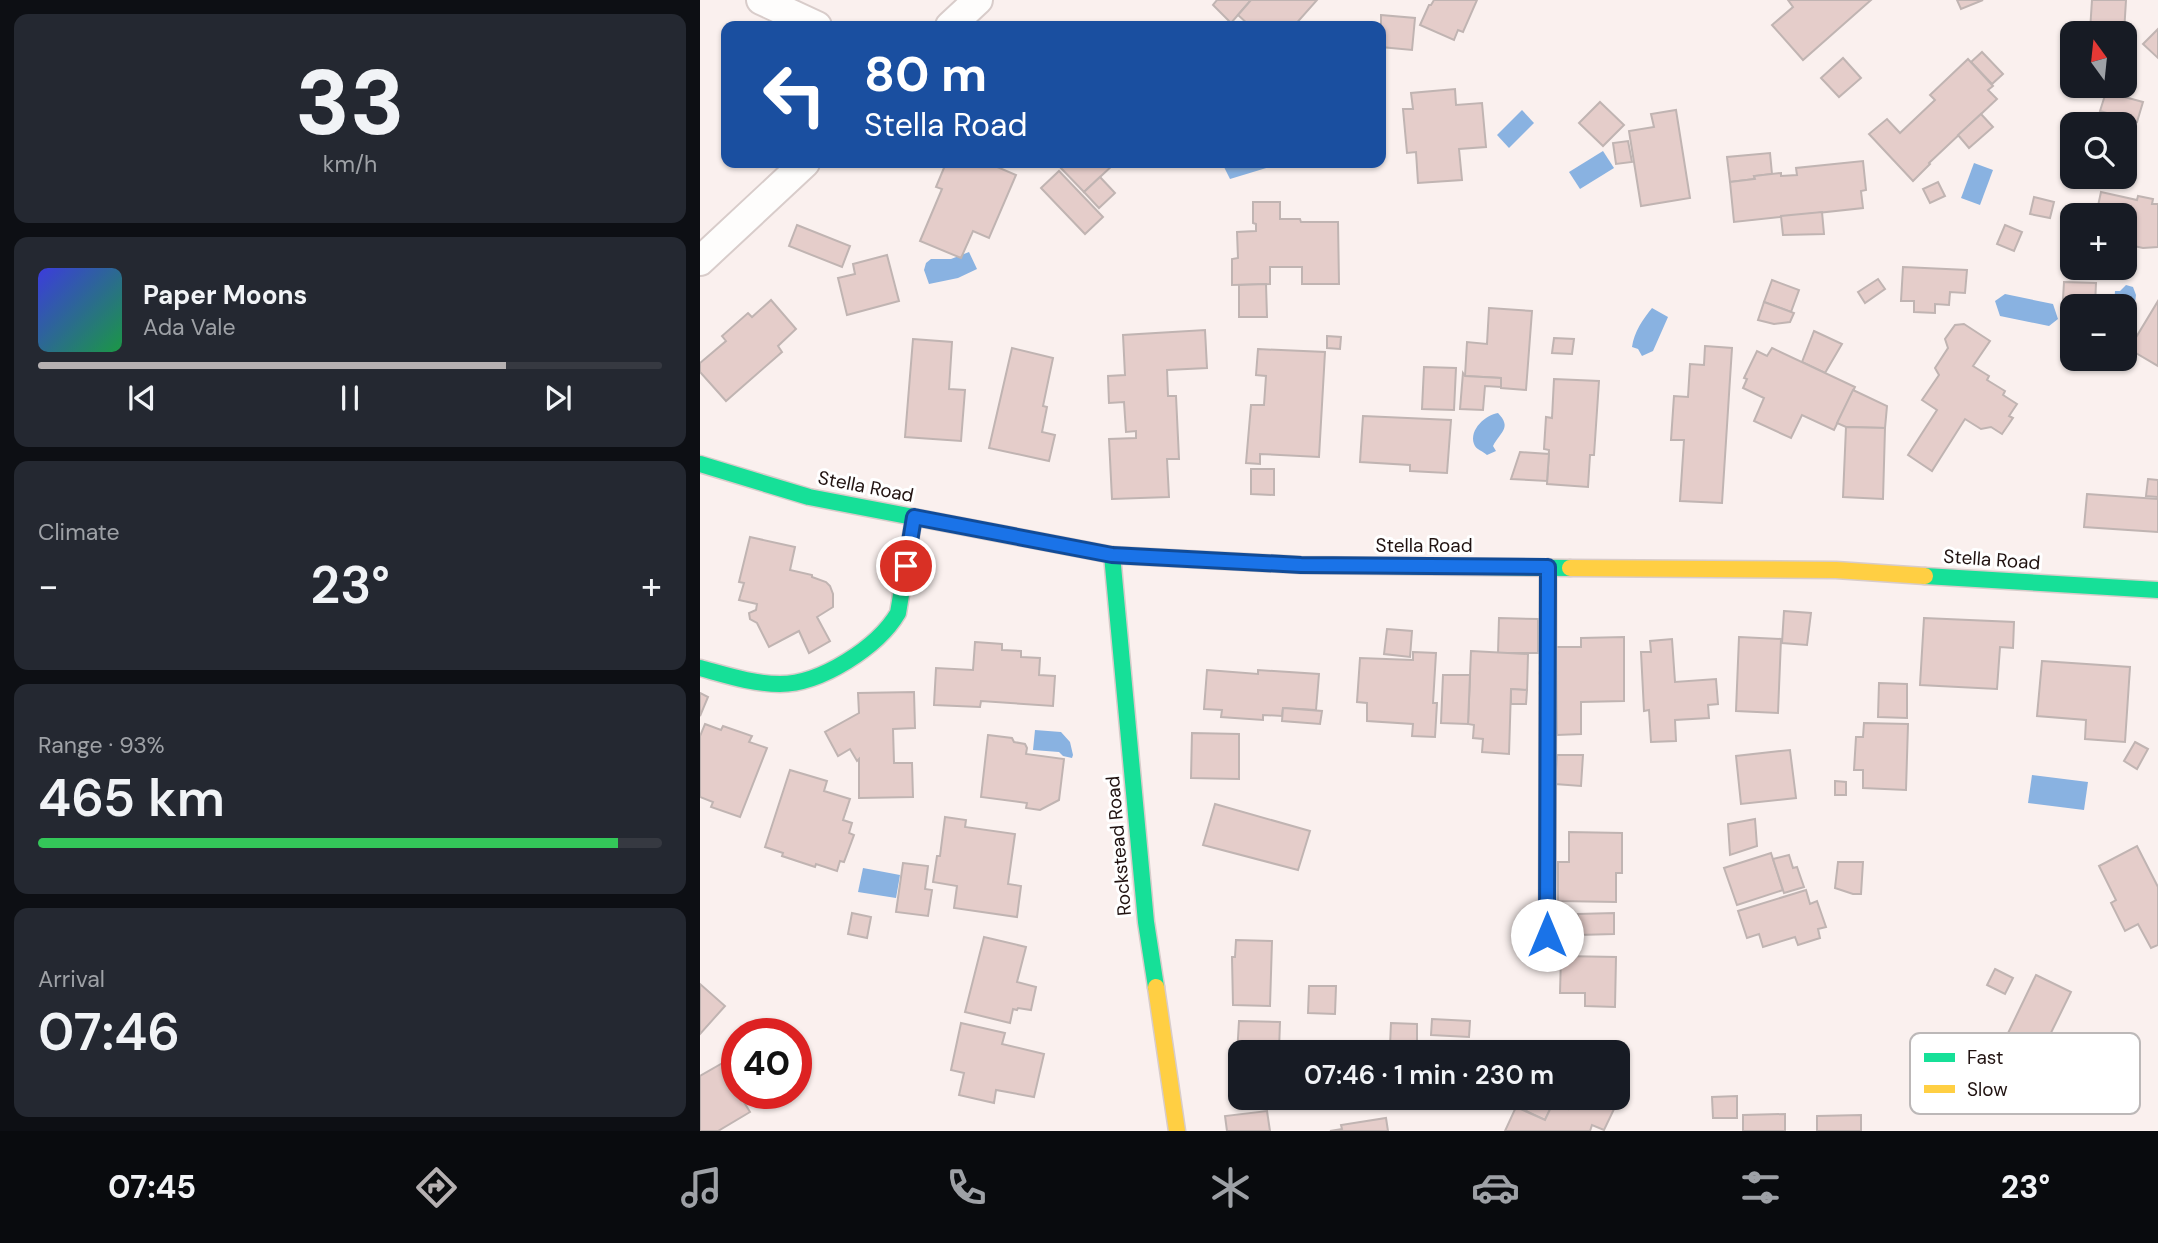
<!DOCTYPE html>
<html lang="en">
<head>
<meta charset="utf-8">
<style>
  body { margin:0; font-family:"DM Sans",sans-serif; background:#242831; color:#f1f3f6; height:100vh; display:flex; flex-direction:column; font-size:26px; white-space:nowrap }
  * { box-sizing:border-box; margin:0 }
  p { font-size:23px; color:#9ea1a6 }
  .icon { flex:none; width:38px; height:38px; fill:none; stroke:currentColor; stroke-width:2; stroke-linecap:round; stroke-linejoin:round }
  .map { position:relative; flex:1; overflow:hidden }
  .details { display:flex; flex-direction:column; gap:14px; padding:14px; background:#0d0f14; width:700px }
  .details>* { flex:none }
  .top-card { position:absolute; left:21px; top:21px; width:665px; height:147px; border-radius:14px; box-shadow:0 2px 5px #0004; background:#1a4fa0; color:#fff; overflow:hidden }
  .needle { width:46px; rotate:345deg }
  .fabs { position:absolute; left:1360px; top:21px; display:grid; gap:14px }
  .fabs a { display:grid; place-items:center; width:77px; height:77px; border-radius:14px; background:#171b24; box-shadow:0 2px 5px #0004; font-size:35px }
  .speed { position:absolute; left:21px; top:1018px; display:flex; gap:14px; font-size:35px; font-weight:700; text-align:center }
  .speed>* { display:grid; place-content:center; width:91px; height:91px; border-radius:50%; background:#171b24; box-shadow:0 2px 5px #0004; line-height:1 }
  .speed .limit { border:10px solid #d22; background:#fff; color:#111 }
  .pin { position:absolute; display:grid; place-items:center; width:60px; height:60px; color:#fff; margin:-30px; border:4px solid #fff; border-radius:50%; box-shadow:0 2px 7px #0007 }
  .me { position:absolute; width:77px; margin:-38px; rotate:0deg; stroke-linejoin:round; filter:drop-shadow(0 0 5px #0008) }
  .turn { display:flex; align-items:center; gap:24px; height:147px; padding:0 28px; font-size:32px }
  .turn .icon { width:91px; height:91px; stroke-width:2.5 }
  .turn b { display:block; font-size:49px; line-height:60px }
  .big { font-size:52px; font-weight:600; line-height:1.1 }
  .details .tile { flex:1; display:flex; flex-direction:column; justify-content:center; gap:10px; min-width:0; padding:0 24px; border-radius:14px; background:#242831 }
  .details .dial { align-items:center; gap:0 }
  .dial b { font-size:91px; line-height:1 }
  .song { display:flex; align-items:center; gap:21px }
  .cover { width:84px; height:84px; border-radius:10px; background:linear-gradient(135deg,hsl(240 70% 55%),hsl(140 70% 35%)) }
  .played { height:7px; border-radius:4px; background:linear-gradient(90deg,#b6b1b2 75%,#363941 75%) }
  .keys { display:flex; justify-content:space-around; direction:ltr }
  .heat { display:flex; justify-content:space-between; align-items:center; font-size:38px; direction:ltr }
  .charge { height:10px; border-radius:5px; background:linear-gradient(90deg,#34c759 93%,#363941 0) }
  .trip { position:absolute; left:528px; top:1040px; width:402px; height:70px; border-radius:14px; background:#171b24; box-shadow:0 2px 5px #0004; font-weight:600; line-height:70px; text-align:center }
  .tab-bar { display:flex; height:112px; justify-content:space-around; align-items:center; background:#090b0e; color:#9ea1a6 }
  .tab-bar .icon { width:49px; height:49px }
  .tab-bar .on { color:#b6b1b2 }
  .tab-bar b { font-size:32px; color:#f1f3f6 }
  main { display:flex; flex:1; min-height:0 }
  .map>svg:first-child { display:block }
  .water { fill:#89b2e1 }
  .building { fill:#e5cdca; stroke:#c0b4b2; stroke-width:2 }
  .lines { fill:none; stroke-linecap:round; stroke-linejoin:round }
  .street-casing { stroke:#d8ccca; stroke-width:32 }
  .fast-casing { stroke:#d8ccca; stroke-width:19 }
  .slow-casing { stroke:#d8ccca; stroke-width:19 }
  .street { stroke:#fefdfc; stroke-width:28 }
  .fast { stroke:#16e098; stroke-width:16 }
  .slow { stroke:#ffcf43; stroke-width:16 }
  .route-casing { stroke:#114b97; stroke-width:18 }
  .route { stroke:#1a73e8; stroke-width:12 }
  .labels { text-anchor:middle; stroke-width:6; stroke-linejoin:round; paint-order:stroke }
  .street-label { font-size:19px; fill:#211311; stroke:#fff }
  .key { fill:#fff; stroke:#bcb8b8; stroke-width:2 }
  .key-label { font-size:19px; fill:#211311 }
</style>
</head>
<body>
<main>
<section class="details">
<div class="tile dial"><b>33</b><p>km/h</p></div>
<div class="tile">
<div class="song"><i class="cover"></i><div><b>Paper Moons</b><p>Ada Vale</p></div></div>
<div class="played"></div>
<div class="keys"><svg class="icon" aria-label="previous" viewBox="0 0 24 24"><path d="M18 5L8 12l10 7zM5 5v14"/></svg><svg class="icon" aria-label="pause" viewBox="0 0 24 24"><path d="M8 5v14M16 5v14"/></svg><svg class="icon" aria-label="next" viewBox="0 0 24 24"><path d="M6 5l10 7-10 7zM19 5v14"/></svg></div>
</div>
<div class="tile"><p>Climate</p>
<div class="heat"><a>−</a><b class="big">23°</b><a>+</a></div>
</div>
<div class="tile"><p>Range · 93%</p><b class="big">465 km</b><div class="charge"></div></div>
<div class="tile"><p>Arrival</p><b class="big">07:46</b></div>
</section>
<div class="map">
<svg width="1458" height="1131" viewBox="0 0 1458 1131">
  <rect width="100%" height="100%" fill="#faf0ee"/>
  <g class="water">
    <polygon points="822,110 834,123 809,148 797,135"/>
    <polygon points="903,151 914,168 880,189 869,172"/>
    <polygon points="522,163 583,163 530,179"/>
    <polygon points="1274,163 1293,170 1280,205 1261,198"/>
    <polygon points="269,252 277,269 258,278 229,284 224,270 226,263 231,259 251,259"/>
    <polygon points="1426,285 1433,287 1436,295 1431,334 1427,333 1425,339 1424,306 1414,306 1415,291 1420,291"/>
    <polygon points="1305,294 1353,304 1358,319 1349,326 1300,316 1295,301"/>
    <path d="M952 308 968 317 953 351 942 356 938 349 932 347C934 332 943 319 952 308Z"/>
    <path d="M798 413C812 428 801 431 793 446L796 451 787 455C783 451 776 450 774 444 769 429 786 415 798 413Z"/>
    <polygon points="335,730 361,732 370,742 373,755 372,758 363,756 359,752 333,750"/>
    <polygon points="1332,775 1388,782 1384,810 1328,803"/>
    <polygon points="163,868 200,875 196,898 158,892"/>
  </g>
  <g class="building">
    <polygon points="517,0 551,0 531,23 513,5"/>
    <polygon points="551,0 617,0 594,26 581,24 579,26 550,26 538,15"/>
    <polygon points="734,0 777,0 763,32 758,30 754,40 720,25 729,5 731,5"/>
    <polygon points="1088,0 1171,0 1103,60 1072,25 1093,7"/>
    <polygon points="1257,0 1283,0 1261,9"/>
    <polygon points="1392,0 1426,0 1424,33 1390,31"/>
    <polygon points="681,15 715,18 712,50 681,47"/>
    <polygon points="1458,29 1458,58 1443,44"/>
    <polygon points="1372,44 1372,83 1362,80"/>
    <polygon points="1282,52 1303,74 1292,84 1271,62"/>
    <polygon points="1143,58 1161,78 1139,97 1121,78"/>
    <polygon points="1268,59 1293,86 1288,90 1297,99 1229,163 1230,164 1213,181 1169,134 1187,119 1200,133 1235,100 1230,95"/>
    <polygon points="755,89 756,105 782,103 786,147 759,149 762,180 718,183 716,152 707,153 703,109 713,109 711,93"/>
    <polygon points="1406,92 1443,102 1437,122 1400,111"/>
    <polygon points="900,102 924,125 903,146 879,123"/>
    <polygon points="976,110 990,198 941,206 929,131 954,127 951,114"/>
    <polygon points="1281,114 1293,127 1269,148 1258,135"/>
    <polygon points="928,141 932,162 916,164 913,143"/>
    <polygon points="1070,153 1072,174 1054,176 1055,179 1030,182 1027,157"/>
    <polygon points="1163,161 1166,190 1161,191 1163,208 1034,222 1030,182 1055,179 1054,176 1081,173 1081,176 1097,175 1096,168"/>
    <polygon points="246,163 288,163 316,175 289,238 273,231 261,258 220,241 242,189 236,187"/>
    <polygon points="356,163 415,163 384,192"/>
    <polygon points="359,171 403,217 385,234 341,188"/>
    <polygon points="400,177 415,193 399,208 384,192"/>
    <polygon points="1238,182 1245,196 1230,203 1223,189"/>
    <polygon points="1401,192 1437,200 1438,196 1453,199 1452,204 1458,204 1458,247 1443,248 1424,244 1424,215 1396,215"/>
    <polygon points="1334,197 1354,202 1350,218 1330,214"/>
    <polygon points="553,202 580,202 580,219 600,219 601,222 638,222 639,284 602,284 602,267 570,267 570,284 532,285 532,259 538,258 537,232 556,231 556,224 553,223"/>
    <polygon points="1122,212 1124,234 1083,235 1081,216"/>
    <polygon points="97,225 150,246 142,267 89,246"/>
    <polygon points="1305,225 1322,232 1314,251 1297,244"/>
    <polygon points="187,255 199,301 147,315 138,278 155,274 153,264"/>
    <polygon points="1203,267 1267,270 1265,293 1250,292 1249,305 1235,304 1235,313 1214,312 1214,301 1201,301"/>
    <polygon points="1178,279 1185,289 1165,303 1158,292"/>
    <polygon points="1072,280 1099,290 1091,312 1064,302"/>
    <polygon points="1364,282 1396,283 1395,306 1372,306 1372,335 1368,335 1370,300 1363,299"/>
    <polygon points="566,284 567,317 539,317 539,285"/>
    <polygon points="71,300 96,329 78,346 82,352 26,401 0,372 0,363 26,341 22,336 48,313 52,317"/>
    <polygon points="1458,301 1458,366 1429,349"/>
    <polygon points="1064,302 1094,313 1090,322 1074,324 1058,320"/>
    <polygon points="789,308 832,311 826,390 801,388 801,378 765,376 767,342 787,344"/>
    <polygon points="1264,324 1290,341 1273,366 1289,376 1287,380 1305,391 1303,395 1317,404 1309,416 1313,418 1302,434 1291,427 1281,429 1265,419 1232,471 1208,455 1237,410 1222,400 1239,375 1235,368 1248,348 1245,339 1255,325"/>
    <polygon points="505,330 507,368 467,370 468,396 476,396 479,459 467,459 469,497 412,499 409,439 436,438 436,431 426,432 424,402 409,403 408,376 425,375 423,335"/>
    <polygon points="1114,331 1142,344 1125,373 1102,362"/>
    <polygon points="627,336 641,337 640,349 627,348"/>
    <polygon points="854,338 874,339 872,354 852,353"/>
    <polygon points="213,339 252,342 249,389 265,390 261,441 205,437"/>
    <polygon points="1005,346 1032,348 1022,503 980,501 984,440 971,440 974,396 988,397 990,364 1004,365"/>
    <polygon points="312,348 353,358 343,406 347,407 342,432 355,435 349,461 289,448"/>
    <polygon points="1072,348 1155,387 1134,430 1102,415 1091,438 1054,421 1064,398 1043,388 1047,379 1044,378 1057,351 1067,356"/>
    <polygon points="558,349 625,352 619,457 560,454 560,464 546,463 551,405 564,405 566,376 556,375"/>
    <polygon points="724,367 756,368 754,410 722,409"/>
    <polygon points="763,373 765,376 801,378 801,387 785,386 783,410 760,409"/>
    <polygon points="854,379 899,381 894,455 890,455 888,487 847,484 849,450 844,449 846,417 852,418"/>
    <polygon points="1153,390 1187,406 1185,428 1146,427 1137,423"/>
    <polygon points="663,416 751,420 747,473 710,471 710,465 660,462"/>
    <polygon points="1146,427 1185,428 1183,499 1143,497"/>
    <polygon points="820,452 849,454 847,481 811,479"/>
    <polygon points="551,469 574,469 574,495 551,494"/>
    <polygon points="1448,479 1458,480 1458,497 1446,496"/>
    <polygon points="1387,494 1458,499 1458,532 1384,527"/>
    <polygon points="50,537 95,547 90,570 112,575 112,577 126,582 130,586 133,594 133,607 117,617 130,641 109,653 99,631 69,647 57,623 50,619 49,613 56,610 57,604 39,600 44,583 39,582"/>
    <polygon points="1084,611 1111,613 1107,645 1082,643"/>
    <polygon points="799,618 838,619 838,653 798,653"/>
    <polygon points="1224,618 1314,622 1313,648 1300,647 1297,689 1220,685"/>
    <polygon points="687,629 712,631 710,657 684,654"/>
    <polygon points="924,637 924,701 881,702 881,734 857,735 856,647 881,647 881,638"/>
    <polygon points="1039,637 1081,639 1078,713 1036,711"/>
    <polygon points="972,639 975,682 1016,679 1018,704 1008,705 1009,718 975,720 976,741 951,742 949,710 944,711 941,652 951,652 950,641"/>
    <polygon points="275,642 302,644 302,650 321,651 321,657 340,658 339,675 355,676 353,706 281,701 280,707 234,705 236,668 273,670"/>
    <polygon points="771,651 828,654 827,690 811,689 809,754 782,752 783,739 773,738 774,725 768,724"/>
    <polygon points="713,652 736,653 733,703 737,703 735,737 712,736 713,724 667,721 667,703 657,702 660,658 713,660"/>
    <polygon points="1342,661 1430,667 1425,742 1385,739 1386,720 1337,716"/>
    <polygon points="507,670 558,674 558,670 619,674 616,710 583,708 582,716 563,715 563,720 521,717 522,710 504,709"/>
    <polygon points="743,675 770,675 768,724 741,723"/>
    <polygon points="1179,683 1207,684 1207,718 1178,717"/>
    <polygon points="811,689 827,690 826,704 811,704"/>
    <polygon points="214,692 215,728 193,729 194,763 212,763 213,797 159,798 159,759 157,761 150,749 138,756 125,732 159,713 158,693"/>
    <polygon points="0,693 8,697 0,716"/>
    <polygon points="583,708 622,711 620,724 582,721"/>
    <polygon points="1164,723 1208,724 1206,790 1163,788 1163,770 1154,770 1156,737 1163,737"/>
    <polygon points="5,724 21,730 23,726 52,736 49,742 67,748 40,817 11,807 13,802 0,797 0,736"/>
    <polygon points="492,733 539,734 539,779 491,778"/>
    <polygon points="288,735 312,738 314,742 325,744 327,748 326,754 364,759 359,800 340,810 326,808 327,803 281,797"/>
    <polygon points="1435,742 1448,749 1437,769 1424,761"/>
    <polygon points="1090,750 1096,798 1041,804 1036,756"/>
    <polygon points="857,755 883,755 881,786 855,784"/>
    <polygon points="90,770 127,781 124,791 150,799 143,820 152,823 149,833 154,835 144,862 140,861 137,871 116,864 115,867 82,856 83,853 65,847"/>
    <polygon points="1135,781 1146,782 1146,795 1135,795"/>
    <polygon points="515,804 610,831 598,870 503,845"/>
    <polygon points="245,817 266,820 265,827 315,834 308,884 321,886 317,917 254,908 257,886 233,882 237,856 240,856"/>
    <polygon points="1055,819 1057,846 1030,855 1028,824"/>
    <polygon points="869,832 922,833 922,873 916,873 916,902 858,901 858,862 869,862"/>
    <polygon points="1437,846 1458,887 1458,945 1451,948 1438,924 1425,931 1411,903 1416,900 1399,866"/>
    <polygon points="1071,853 1083,890 1037,905 1024,868"/>
    <polygon points="1089,855 1093,868 1097,867 1104,887 1084,893 1073,859"/>
    <polygon points="1138,862 1163,862 1161,894 1153,894 1135,888"/>
    <polygon points="203,863 228,866 225,889 232,890 228,916 196,912"/>
    <polygon points="1106,890 1110,904 1117,901 1126,927 1118,929 1120,938 1098,945 1095,937 1063,947 1059,934 1047,938 1038,911"/>
    <polygon points="152,913 171,917 167,938 148,934"/>
    <polygon points="914,913 914,934 878,935 878,914"/>
    <polygon points="284,937 326,947 317,982 336,987 331,1010 318,1008 317,1010 313,1009 310,1023 265,1012"/>
    <polygon points="536,940 572,941 570,1006 533,1005 532,957 535,957"/>
    <polygon points="861,956 916,957 915,1007 885,1006 885,993 860,993"/>
    <polygon points="1295,969 1313,978 1305,994 1287,985"/>
    <polygon points="1336,975 1371,992 1344,1047 1351,1050 1339,1075 1337,1078 1332,1075 1320,1098 1285,1081"/>
    <polygon points="0,984 25,1006 0,1034"/>
    <polygon points="609,986 636,986 635,1014 608,1013"/>
    <polygon points="732,1019 770,1021 769,1037 731,1035"/>
    <polygon points="539,1021 580,1022 579,1050 622,1052 541,1052 541,1087 530,1087 531,1056 537,1055"/>
    <polygon points="261,1023 305,1033 302,1044 344,1054 334,1097 296,1090 294,1103 259,1095 264,1073 251,1070"/>
    <polygon points="691,1023 717,1024 717,1046 690,1046"/>
    <polygon points="33,1057 37,1064 37,1081 33,1083 37,1094 39,1094 50,1112 18,1131 0,1131 0,1076"/>
    <polygon points="1037,1096 1037,1118 1013,1118 1012,1097"/>
    <polygon points="832,1097 842,1097 853,1103 845,1120 826,1111"/>
    <polygon points="873,1097 906,1097 904,1102 915,1107 904,1130 892,1125 890,1131 805,1131 816,1107 845,1120 853,1103 868,1109"/>
    <polygon points="567,1111 570,1131 527,1131 525,1116"/>
    <polygon points="1085,1114 1085,1131 1043,1131 1043,1115"/>
    <polygon points="1161,1115 1161,1131 1117,1131 1117,1116"/>
    <polygon points="686,1118 688,1131 630,1131 642,1129 641,1125"/>
  </g>
  <g class="lines">
    <defs>
      <g id="street">
        <polyline points="61,0 117,26"/>
        <polyline points="250,26 278,0"/>
        <polyline points="0,261 105,163"/>
      </g>
      <g id="fast">
        <polyline points="0,464 109,497 412,555 601,565 870,568"/>
        <polyline points="412,555 446,922 456,987"/>
        <polyline points="1225,576 1458,590"/>
        <path d="M0 668C26 675 53 684 80 684 121 684 178 647 198 613L214 517"/>
        <polyline points="848,673 848,567"/>
      </g>
      <g id="slow">
        <polyline points="870,568 1136,570 1225,576"/>
        <polyline points="847,935 848,673"/>
        <polyline points="456,987 477,1131"/>
      </g>
    </defs>
    <use href="#street" class="street-casing"/>
    <use href="#fast" class="fast-casing"/>
    <use href="#slow" class="slow-casing"/>
    <use href="#street" class="street"/>
    <use href="#fast" class="fast"/>
    <use href="#slow" class="slow"/>
  </g>
  <g class="lines">
    <defs>
      <polyline id="route" points="206,566 214,517 412,555 601,565 848,567 847,935"/>
    </defs>
    <use href="#route" class="route-casing"/>
    <use href="#route" class="route"/>
  </g>
  <g class="labels">
    <g class="street-label">
      <text transform="translate(166 486) rotate(11)" y="7">Stella Road</text>
      <text x="724" y="552">Stella Road</text>
      <text transform="translate(1292 559) rotate(4)" y="7">Stella Road</text>
      <text transform="translate(418 846) rotate(-95)" y="7">Rockstead Road</text>
    </g>
  </g>
  <rect x="1210" y="1033" width="230" height="81" rx="10" class="key"/>
  <rect x="1224" y="1053" width="31" height="9" fill="#16e098"/>
  <rect x="1224" y="1085" width="31" height="8" fill="#ffcf43"/>
  <g class="key-label">
    <text x="1267" y="1064">Fast</text>
    <text x="1267" y="1096">Slow</text>
  </g>
</svg>
<div class="fabs">
<a><svg class="needle" viewBox="-14 -14 28 28"><path d="M0-13l5 13h-10z" fill="#e53935"/><path d="M0 13l5-13h-10z" fill="#9ea1a6"/></svg></a>
<a><svg class="icon" aria-label="search" viewBox="0 0 24 24"><circle cx="10" cy="10" r="6"/><path d="M15 15l6 6"/></svg></a>
<a>+</a>
<a>−</a>
</div>
<div class="speed"><div class="limit">40</div></div>
<div class="pin" style="left:206px;top:566px;background:#d93025"><svg class="icon" aria-label="arrive" viewBox="0 0 24 24"><path d="M6 21V4h12l-3 4 3 4H6"/></svg></div>
<svg class="me" style="left:847px;top:935px" viewBox="-20 -20 40 40"><circle r="19" fill="#fff"/><path d="M0-13L10 11 0 6-10 11z" fill="#1a73e8"/></svg>
<div class="trip">07:46 · 1 min · 230 m</div>
<div class="top-card">
<div class="turn"><svg class="icon" aria-label="left" viewBox="0 0 24 24"><path d="M17 20v-9H6M10 6l-5 5 5 5"/></svg><div><b>80 m</b>Stella Road</div></div>
</div>
</div>
</main>
<nav class="tab-bar">
<b>07:45</b>
<svg class="icon on" aria-label="directions" viewBox="0 0 24 24"><path d="M12 3l9 9-9 9-9-9zM9 14v-3h6M13 9l2 2-2 2"/></svg>
<svg class="icon" aria-label="music" viewBox="0 0 24 24"><path d="M9 18V5l10-2v13"/><circle cx="6" cy="18" r="3"/><circle cx="16" cy="16" r="3"/></svg>
<svg class="icon" aria-label="phone" viewBox="0 0 24 24"><path d="M5 4h4l2 5-3 2q2 4 5 5l2-3 5 2v4C11 20 4 13 5 4z"/></svg>
<svg class="icon" aria-label="climate" viewBox="0 0 24 24"><path d="M12 3v18M4 7l16 10M4 17L20 7"/></svg>
<svg class="icon" aria-label="car" viewBox="0 0 24 24"><path d="M5 17H2v-5l4-1 3-4h7l3 4 3 1v5h-3M9 17h6M6 11h13"/><circle cx="7" cy="17" r="2"/><circle cx="17" cy="17" r="2"/></svg>
<svg class="icon" aria-label="filters" viewBox="0 0 24 24"><path d="M4 7h16M4 17h16"/><circle cx="9" cy="7" r="2"/><circle cx="15" cy="17" r="2"/></svg>
<b>23°</b>
</nav>
</body>
</html>
